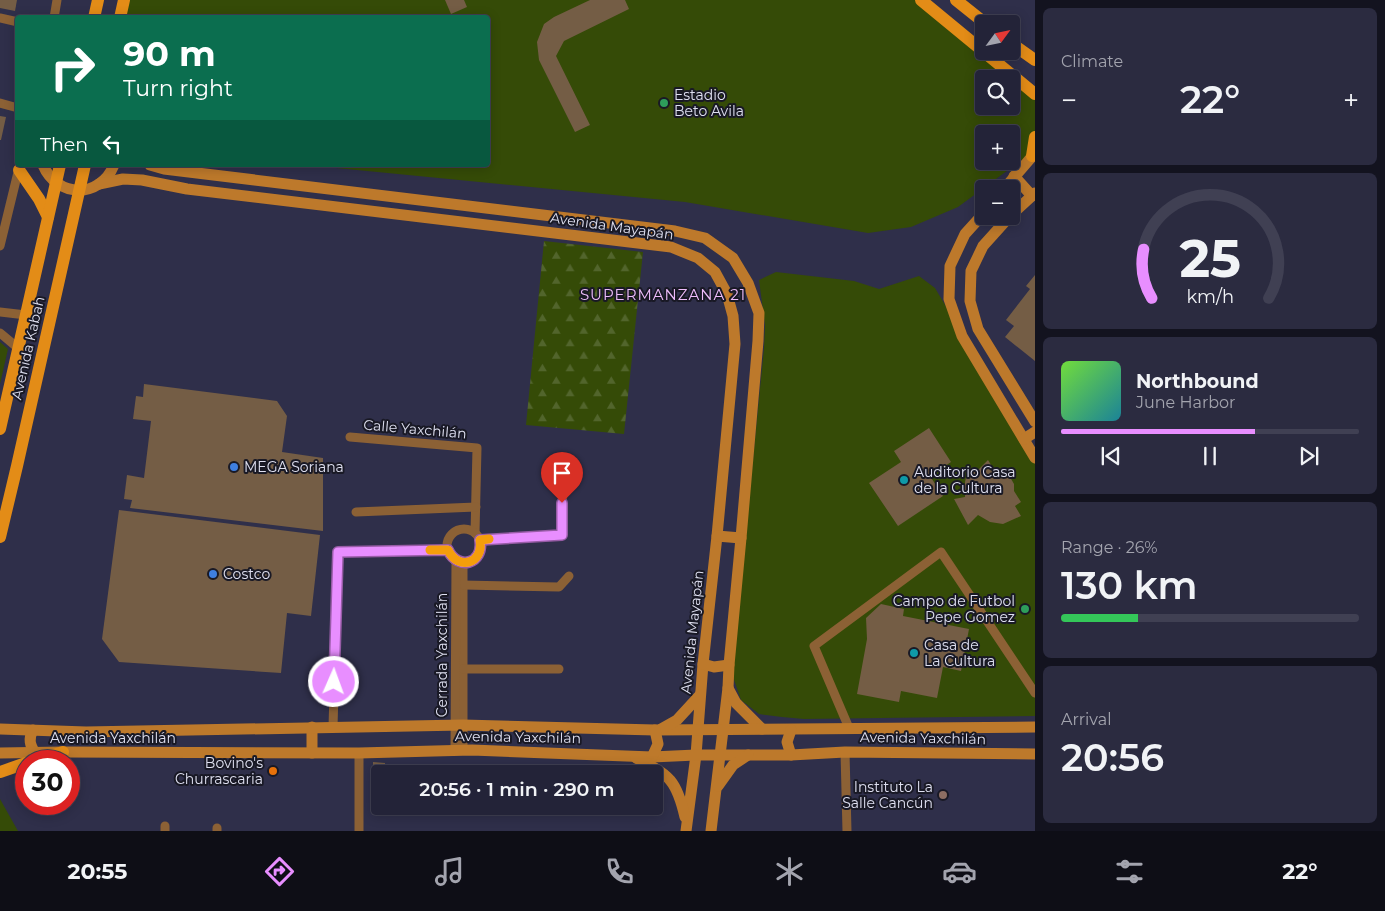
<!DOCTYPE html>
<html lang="en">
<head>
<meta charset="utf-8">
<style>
  body { margin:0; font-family:Montserrat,sans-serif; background:#2b2b40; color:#f1f3f6; height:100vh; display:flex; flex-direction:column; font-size:19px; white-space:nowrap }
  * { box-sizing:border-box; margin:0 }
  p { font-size:16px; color:#a3a4ae }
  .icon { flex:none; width:28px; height:28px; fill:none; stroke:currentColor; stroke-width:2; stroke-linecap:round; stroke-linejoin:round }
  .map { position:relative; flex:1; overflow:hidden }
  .drawer { display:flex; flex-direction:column; gap:8px; padding:8px; background:#13131f; width:350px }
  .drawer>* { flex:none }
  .guide { position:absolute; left:15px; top:15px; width:475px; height:152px; border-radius:5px; box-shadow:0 2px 12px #0003,0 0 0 1px #404053; background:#0b6e4f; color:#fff; overflow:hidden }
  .needle { width:32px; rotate:57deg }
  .controls { position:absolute; left:975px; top:15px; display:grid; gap:10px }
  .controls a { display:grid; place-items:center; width:45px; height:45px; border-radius:5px; background:#232338; box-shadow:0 2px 12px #0003,0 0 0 1px #404053; font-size:25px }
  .speed { position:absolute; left:15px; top:750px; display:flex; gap:10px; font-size:25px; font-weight:700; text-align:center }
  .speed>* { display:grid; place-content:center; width:65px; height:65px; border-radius:50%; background:#232338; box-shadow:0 2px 12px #0003,0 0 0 1px #404053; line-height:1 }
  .speed .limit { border:8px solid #d22; background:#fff; color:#111 }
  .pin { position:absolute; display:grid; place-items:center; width:42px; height:42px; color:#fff; margin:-51px -21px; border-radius:50% 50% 50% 0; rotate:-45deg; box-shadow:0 0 5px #0007 }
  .pin .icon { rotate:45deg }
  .me { position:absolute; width:55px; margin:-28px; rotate:2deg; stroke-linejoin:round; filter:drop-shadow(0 0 4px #0008) }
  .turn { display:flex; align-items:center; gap:18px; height:105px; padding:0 25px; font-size:22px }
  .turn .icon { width:65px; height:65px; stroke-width:2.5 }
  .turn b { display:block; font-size:35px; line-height:42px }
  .then { display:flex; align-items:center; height:48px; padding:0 25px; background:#0003; gap:10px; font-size:19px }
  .big { font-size:38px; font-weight:600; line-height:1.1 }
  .drawer .card { flex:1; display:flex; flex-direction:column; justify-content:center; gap:8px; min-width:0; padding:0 18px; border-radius:8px; background:#2b2b40 }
  .drawer .dial { align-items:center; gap:0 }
  .dial svg { height:130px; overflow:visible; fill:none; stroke:#404053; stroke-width:7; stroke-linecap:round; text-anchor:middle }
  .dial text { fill:#f1f3f6; stroke:none }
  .song { display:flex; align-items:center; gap:15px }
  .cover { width:60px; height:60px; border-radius:8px; background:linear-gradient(135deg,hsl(100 70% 55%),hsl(190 70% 35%)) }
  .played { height:5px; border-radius:2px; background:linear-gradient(90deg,#e88eff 65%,#404053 65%) }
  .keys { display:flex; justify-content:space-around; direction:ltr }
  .heat { display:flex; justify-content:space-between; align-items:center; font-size:28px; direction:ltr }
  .charge { height:8px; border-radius:4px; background:linear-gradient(90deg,#34c759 26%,#404053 0) }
  .trip { position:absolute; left:371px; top:765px; width:292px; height:50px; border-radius:5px; background:#232338; box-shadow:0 2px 12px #0003,0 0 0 1px #404053; font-weight:600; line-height:50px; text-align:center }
  .tab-bar { display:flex; height:80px; justify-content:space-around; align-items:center; background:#0e0e16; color:#a3a4ae }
  .tab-bar .icon { width:35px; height:35px }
  .tab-bar .selected { color:#e88eff }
  .tab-bar b { font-size:22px; color:#f1f3f6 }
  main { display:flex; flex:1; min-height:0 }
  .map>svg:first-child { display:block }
  .forest { fill:url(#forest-firs) }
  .park { fill:#354b07; fill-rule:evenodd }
  .building { fill:#745d45 }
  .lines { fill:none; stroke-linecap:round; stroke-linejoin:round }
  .street { stroke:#8c6135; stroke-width:9 }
  .secondary { stroke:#bd792b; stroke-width:11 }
  .primary { stroke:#e38c17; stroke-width:12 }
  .route-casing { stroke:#975ca6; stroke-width:12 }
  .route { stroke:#e88eff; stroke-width:9 }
  .slow { stroke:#f59e0b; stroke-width:9 }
  .leisure-dot { fill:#2e9e5b; stroke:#191925; stroke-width:2 }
  .shop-dot { fill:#3f7fe0; stroke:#191925; stroke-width:2 }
  .culture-dot { fill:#0f9aa8; stroke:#191925; stroke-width:2 }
  .food-dot { fill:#e8710a; stroke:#191925; stroke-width:2 }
  .education-dot { fill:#8d6e63; stroke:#191925; stroke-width:2 }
  .labels { text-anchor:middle; stroke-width:4; stroke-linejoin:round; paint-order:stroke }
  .poi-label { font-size:14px; fill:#dfe0f1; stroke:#191925; text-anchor:start }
  .street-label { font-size:14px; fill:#dfe0f1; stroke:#191925 }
  .neighbourhood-label { font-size:15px; letter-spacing:1px; fill:#efbdfc; stroke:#191925 }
</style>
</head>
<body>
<main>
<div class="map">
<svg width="1035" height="831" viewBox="0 0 1035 831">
  <defs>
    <pattern id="forest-firs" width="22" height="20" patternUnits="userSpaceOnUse" patternTransform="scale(1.25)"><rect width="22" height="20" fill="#354b07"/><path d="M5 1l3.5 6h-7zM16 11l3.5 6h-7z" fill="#52652c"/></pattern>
  </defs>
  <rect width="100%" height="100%" fill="#2f2f4a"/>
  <polygon class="forest" points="544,241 643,252 624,434 526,425"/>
  <g class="park">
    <path d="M129 0H918L1035 96V148L1034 151 958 207 911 227 868 233 685 202 306 165H488V18H126ZM984 79H1011V106H984ZM984 134H1011V161H984Z"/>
    <polygon points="776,272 854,281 879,289 919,276 935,288 1035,456 1035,716 804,719 782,717 759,714 741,700 732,674 764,348 765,325 759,280"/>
    <polygon points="0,342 8,349 0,384"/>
    <polygon points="0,799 18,831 0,831"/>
  </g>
  <g class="building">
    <polygon points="0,0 17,0 15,11 0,8"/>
    <polygon points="445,0 464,0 467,7 451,14"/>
    <polygon points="590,0 625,0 629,9 564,41 556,56 590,125 575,132 539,60 537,42 544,24 554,17"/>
    <polygon points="0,116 6,117 1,140 0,140"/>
    <polygon points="1035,275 1035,361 1005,337 1014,326 1006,320 1030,289 1026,286"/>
    <polygon points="144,384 277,401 287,416 282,452 323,458 323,531 130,508 132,500 124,499 127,475 144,478 151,421 133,419 136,396 143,397"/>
    <polygon points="929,428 951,462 930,476 943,496 898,526 869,483 901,462 894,451"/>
    <polygon points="988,460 998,476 1004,474 1010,477 1014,484 1014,491 1021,502 1015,506 1021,516 1003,524 990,522 978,515 968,525 954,499 965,497 965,482 968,468 977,471"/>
    <polygon points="119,510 320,535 311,616 287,613 281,673 119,662 102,639"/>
    <polygon points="881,604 904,609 903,616 969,629 961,671 943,667 937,698 901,691 899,702 857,694 867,639 866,618"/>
    <polygon points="373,762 385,763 385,774 380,774 380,807 373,807"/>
  </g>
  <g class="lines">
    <g class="street">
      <polyline points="0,18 18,22"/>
      <polyline points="54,18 57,0"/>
      <polyline points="0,103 18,108"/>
      <polyline points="0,246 19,168"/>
      <polyline points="0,312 26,315"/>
      <polyline points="0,333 18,348"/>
      <polyline points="350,437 477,448 475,533"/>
      <polyline points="356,512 476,507"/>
      <circle cx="464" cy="546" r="17"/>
      <polyline points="480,540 562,535 563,471"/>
      <polyline points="463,563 463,750"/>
      <polyline points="463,585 559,587 569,576"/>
      <polyline points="463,669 559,669"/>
      <polyline points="333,727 338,552 448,550"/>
      <polyline points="849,728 814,646 941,552 1035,693"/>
      <polyline points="455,751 456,560"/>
      <polyline points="845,752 847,831"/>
      <polyline points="359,753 359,831"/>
      <polyline points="217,828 217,831"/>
      <polyline points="165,831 165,826"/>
    </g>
    <g class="secondary">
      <path d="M43 165C57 198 100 199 114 165"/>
      <polyline points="150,165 164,169 675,231 705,238 733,258 748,283 759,313 758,341 741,538 729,665 728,688 711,831"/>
      <polyline points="1014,176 1032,196"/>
      <polyline points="99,184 123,179 142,180 187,189 671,247 698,258 715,272 727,294 733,316 735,344 717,536 703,664 696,755 686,831"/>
      <polyline points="1004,189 1035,153"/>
      <polyline points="984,213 965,234 950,266 949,299 962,336 1035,458"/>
      <polyline points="1011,215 1035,193"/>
      <polyline points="1010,216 983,246 971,271 970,301 978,329 1035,422"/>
      <polyline points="1024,439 1035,432"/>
      <polyline points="717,536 741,538"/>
      <polyline points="703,664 714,667 729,665"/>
      <polyline points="728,688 736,703 762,729"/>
      <polyline points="312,727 312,753"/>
      <polyline points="0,729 86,732 463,725 655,730 1035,727"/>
      <polyline points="661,729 677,720 700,695"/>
      <path d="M33 730C28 739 30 745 35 753"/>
      <polyline points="791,730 787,742 791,755"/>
      <polyline points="0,753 63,752 359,753 472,750 652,757 696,755 791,755 845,752 1035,754"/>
      <polyline points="652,757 658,744 655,730"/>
      <path d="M636 758C670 774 677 782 685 817"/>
      <polyline points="718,786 733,765 748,755"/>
    </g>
    <g class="primary">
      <polyline points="921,0 1035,94"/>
      <polyline points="956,0 986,24"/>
      <polyline points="94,18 98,0"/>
      <polyline points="120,18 124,0"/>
      <polyline points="1011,43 1035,60"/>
      <polyline points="1032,156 1035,137"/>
      <polyline points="19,170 39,199 48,217"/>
      <polyline points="0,429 60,165"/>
      <polyline points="0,537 17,466 85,165"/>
      <polyline points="33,761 63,752"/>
      <polyline points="0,772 26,763"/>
    </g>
  </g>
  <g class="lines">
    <defs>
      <path id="route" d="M334 682 338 552 448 550C458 571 484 564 480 540L562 535V503"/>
    </defs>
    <use href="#route" class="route-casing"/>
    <use href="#route" class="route"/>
    <path class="slow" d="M430 550H448C458 571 484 564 480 540L489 539"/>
  </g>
  <g class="leisure-dot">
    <circle cx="664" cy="103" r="5"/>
    <circle cx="1025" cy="609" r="5"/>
  </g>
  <g class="shop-dot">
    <circle cx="234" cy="467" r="5"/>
    <circle cx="213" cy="574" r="5"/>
  </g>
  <g class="culture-dot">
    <circle cx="904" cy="480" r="5"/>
    <circle cx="914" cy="653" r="5"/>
  </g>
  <circle class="food-dot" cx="273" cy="771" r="5"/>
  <circle class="education-dot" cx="943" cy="795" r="5"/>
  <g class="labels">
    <g class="poi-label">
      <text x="674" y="100">Estadio<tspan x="674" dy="16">Beto Avila</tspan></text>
      <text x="244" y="472">MEGA Soriana</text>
      <text x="914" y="477">Auditorio Casa<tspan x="914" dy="16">de la Cultura</tspan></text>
      <text x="223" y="579">Costco</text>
      <text x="1015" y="606" text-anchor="end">Campo de Futbol<tspan x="1015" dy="16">Pepe Gomez</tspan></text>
      <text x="924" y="650">Casa de<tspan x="924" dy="16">La Cultura</tspan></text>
      <text x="263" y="768" text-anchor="end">Bovino's<tspan x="263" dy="16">Churrascaria</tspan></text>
      <text x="933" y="792" text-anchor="end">Instituto La<tspan x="933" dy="16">Salle Cancún</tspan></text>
    </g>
    <g class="street-label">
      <text transform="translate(612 226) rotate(8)" y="5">Avenida Mayapán</text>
      <text transform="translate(28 348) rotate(-77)" y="5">Avenida Kabah</text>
      <text transform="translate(415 429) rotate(5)" y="5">Calle Yaxchilán</text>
      <text transform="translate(692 632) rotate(-84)" y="5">Avenida Mayapán</text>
      <text transform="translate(442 655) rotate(-90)" y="5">Cerrada Yaxchilán</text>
      <text transform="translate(518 737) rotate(1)" y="5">Avenida Yaxchilán</text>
      <text x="113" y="743">Avenida Yaxchilán</text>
      <text transform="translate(923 738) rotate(1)" y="5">Avenida Yaxchilán</text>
    </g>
    <g class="neighbourhood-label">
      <text x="663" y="300">SUPERMANZANA 21</text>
    </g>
  </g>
</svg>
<div class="controls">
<a><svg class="needle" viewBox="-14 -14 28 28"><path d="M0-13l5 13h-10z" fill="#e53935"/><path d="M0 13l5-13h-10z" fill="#a3a4ae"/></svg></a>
<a><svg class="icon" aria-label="search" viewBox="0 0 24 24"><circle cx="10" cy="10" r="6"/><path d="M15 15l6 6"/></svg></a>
<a>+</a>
<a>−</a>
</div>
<div class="speed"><div class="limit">30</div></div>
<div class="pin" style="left:562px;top:503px;background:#d93025"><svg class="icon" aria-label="arrive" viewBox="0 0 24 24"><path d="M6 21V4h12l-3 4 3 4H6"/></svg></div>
<svg class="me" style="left:334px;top:682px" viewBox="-20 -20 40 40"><circle r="17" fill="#e88eff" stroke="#fff" stroke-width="3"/><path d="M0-11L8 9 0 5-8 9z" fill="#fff"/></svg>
<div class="trip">20:56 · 1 min · 290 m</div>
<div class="guide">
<div class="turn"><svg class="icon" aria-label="right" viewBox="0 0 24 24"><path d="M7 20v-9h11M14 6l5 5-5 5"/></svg><div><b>90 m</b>Turn right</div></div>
<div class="then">Then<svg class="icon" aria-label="left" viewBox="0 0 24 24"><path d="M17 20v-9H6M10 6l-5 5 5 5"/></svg></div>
</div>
</div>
<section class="drawer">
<div class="card"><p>Climate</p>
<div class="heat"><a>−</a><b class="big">22°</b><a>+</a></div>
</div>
<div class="card dial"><svg viewBox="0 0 100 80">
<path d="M14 69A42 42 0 1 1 86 69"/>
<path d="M14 69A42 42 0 0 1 9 39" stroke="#e88eff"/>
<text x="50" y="56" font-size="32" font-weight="700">25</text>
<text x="50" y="72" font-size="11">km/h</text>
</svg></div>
<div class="card">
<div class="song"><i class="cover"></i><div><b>Northbound</b><p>June Harbor</p></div></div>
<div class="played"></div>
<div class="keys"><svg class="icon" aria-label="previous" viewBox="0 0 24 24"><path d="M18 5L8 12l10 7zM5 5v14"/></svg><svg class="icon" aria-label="pause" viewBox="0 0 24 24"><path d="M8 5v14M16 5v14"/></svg><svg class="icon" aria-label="next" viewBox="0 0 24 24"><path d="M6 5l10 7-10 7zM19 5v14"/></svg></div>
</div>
<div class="card"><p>Range · 26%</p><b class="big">130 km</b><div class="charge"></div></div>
<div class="card"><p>Arrival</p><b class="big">20:56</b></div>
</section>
</main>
<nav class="tab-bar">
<b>20:55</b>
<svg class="icon selected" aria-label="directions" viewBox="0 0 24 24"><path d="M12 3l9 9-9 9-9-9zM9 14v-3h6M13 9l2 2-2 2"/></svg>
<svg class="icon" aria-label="music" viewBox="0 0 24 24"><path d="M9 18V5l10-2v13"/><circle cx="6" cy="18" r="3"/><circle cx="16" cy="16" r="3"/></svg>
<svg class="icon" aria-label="phone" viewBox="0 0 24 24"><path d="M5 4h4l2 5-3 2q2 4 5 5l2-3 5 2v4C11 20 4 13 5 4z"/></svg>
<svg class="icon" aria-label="climate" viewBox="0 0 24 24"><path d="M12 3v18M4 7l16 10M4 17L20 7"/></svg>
<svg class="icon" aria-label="car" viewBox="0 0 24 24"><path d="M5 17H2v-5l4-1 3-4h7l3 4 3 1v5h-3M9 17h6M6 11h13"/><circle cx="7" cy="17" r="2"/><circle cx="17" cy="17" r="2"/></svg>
<svg class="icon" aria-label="filters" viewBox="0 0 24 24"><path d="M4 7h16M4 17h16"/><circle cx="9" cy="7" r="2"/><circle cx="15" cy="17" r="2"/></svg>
<b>22°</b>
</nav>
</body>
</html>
